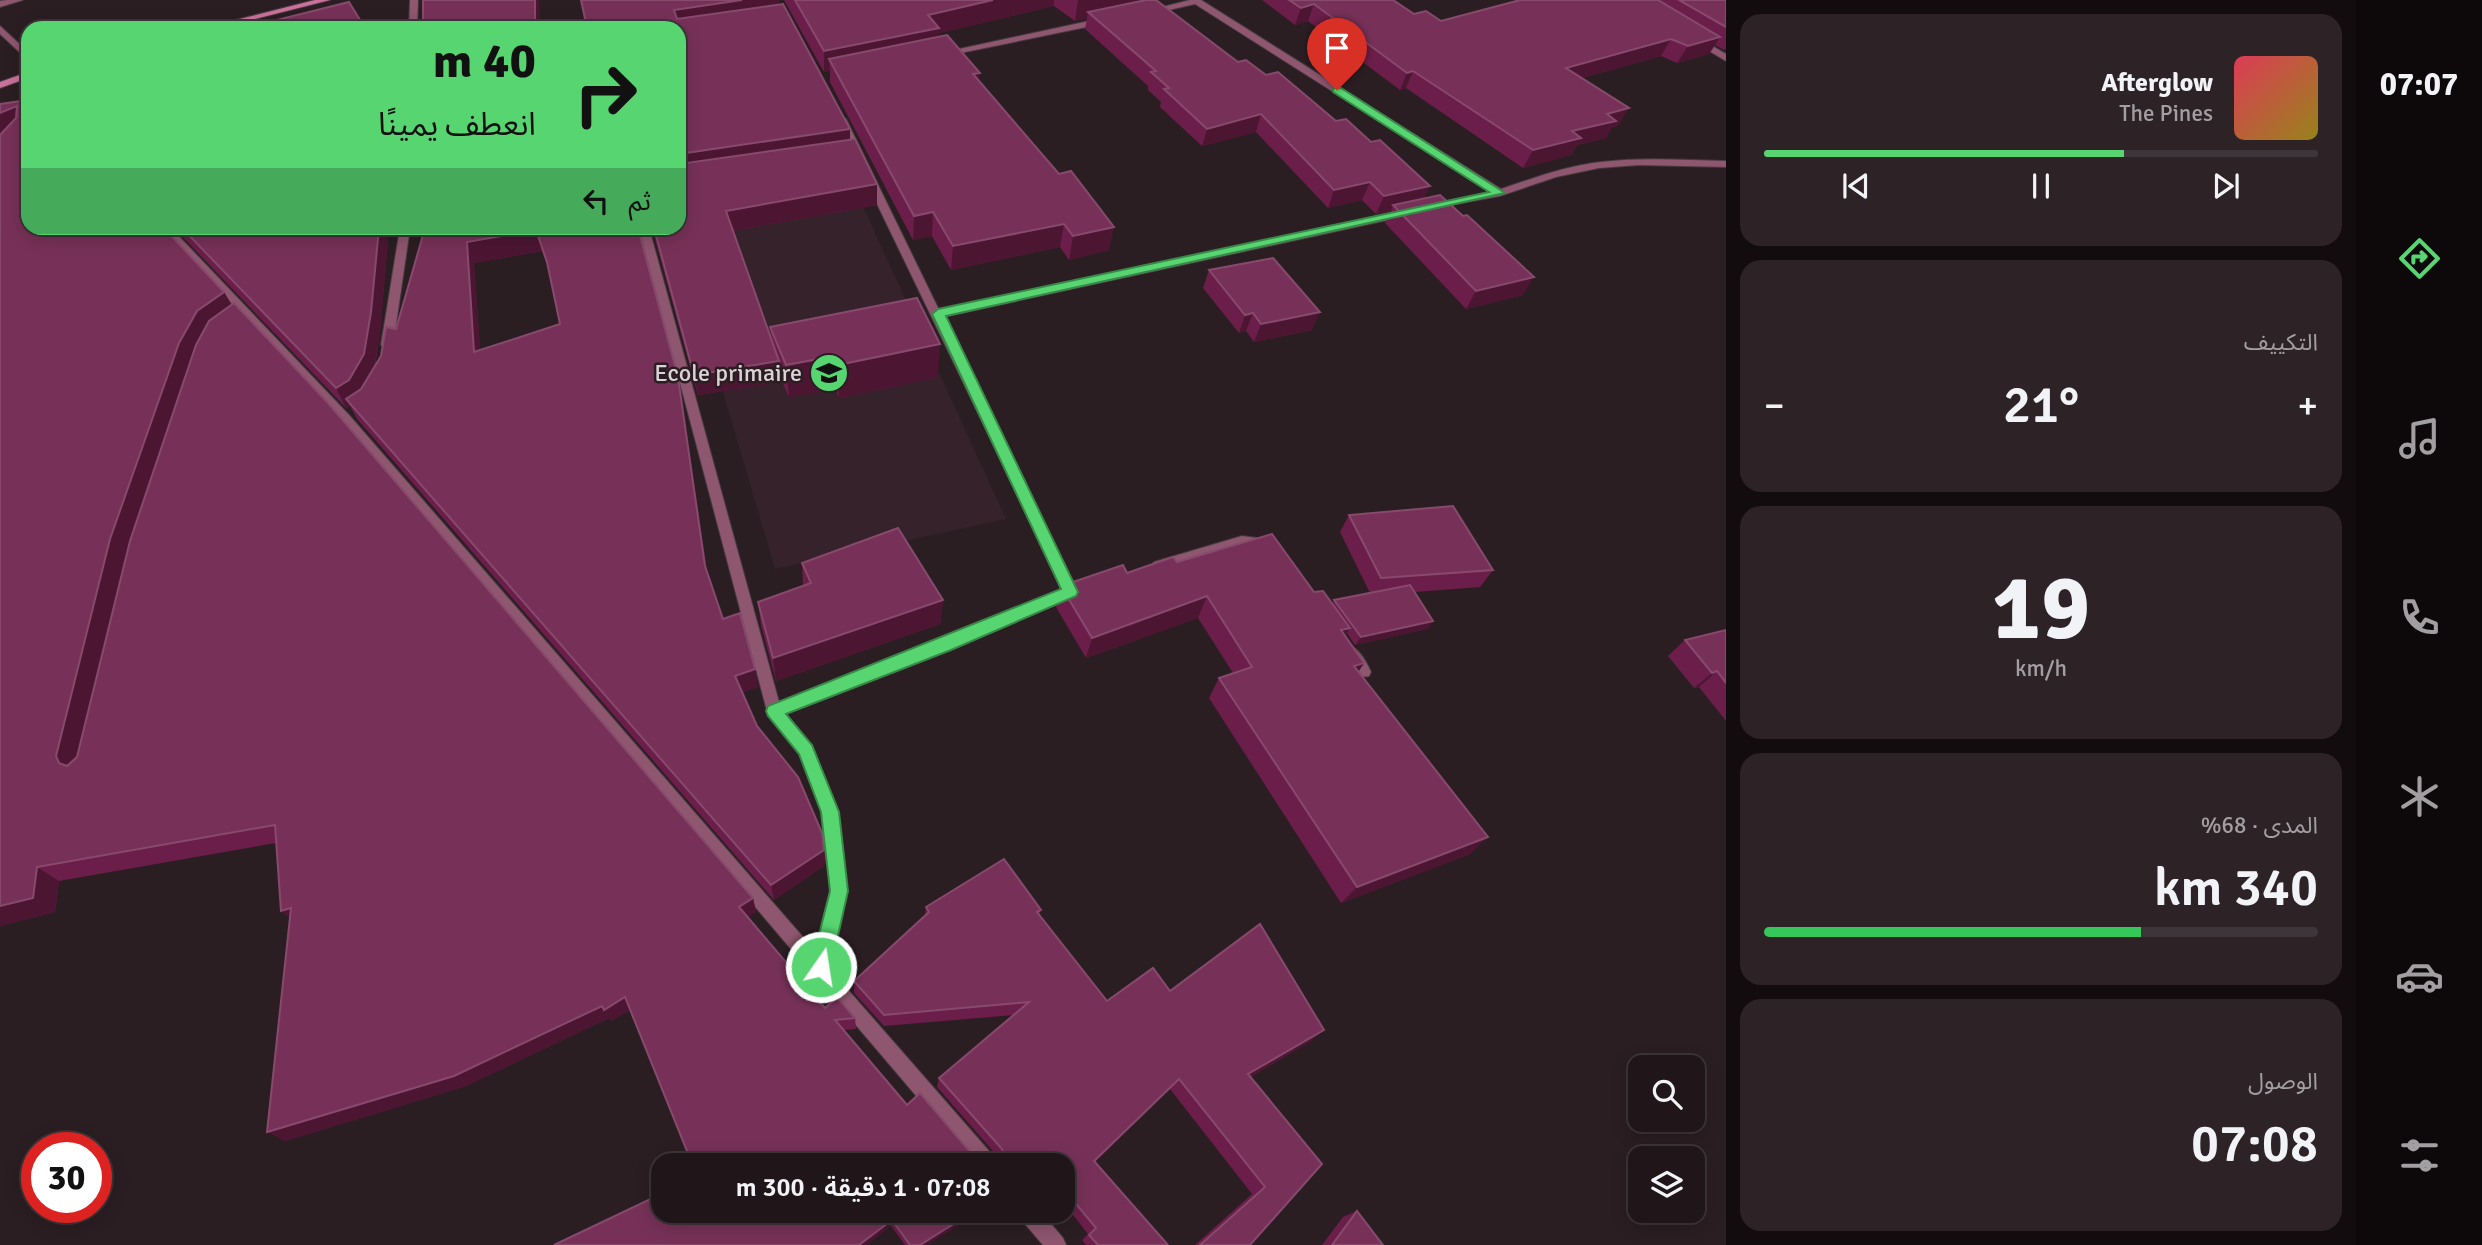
<!DOCTYPE html>
<html lang="ar">
<head>
<meta charset="utf-8">
<style>
  body { margin:0; font-family:Signika,"Noto Sans Arabic",sans-serif; background:#2d2327; color:#f1f3f6; direction:rtl; height:100vh; display:flex; flex-direction:column; font-size:26px; white-space:nowrap }
  * { box-sizing:border-box; margin:0 }
  p { font-size:23px; color:#a29fa2 }
  .icon { flex:none; width:38px; height:38px; fill:none; stroke:currentColor; stroke-width:2; stroke-linecap:round; stroke-linejoin:round }
  .map { position:relative; flex:1; overflow:hidden; direction:ltr }
  .details { display:flex; flex-direction:column; gap:14px; padding:14px; background:#120c0e; width:630px }
  .details>* { flex:none }
  .top-card { position:absolute; left:21px; top:21px; width:665px; height:214px; border-radius:21px; box-shadow:0 4px 18px #0003,0 0 0 2px #3d3539; direction:rtl; background:#57d570; color:#111; overflow:hidden }
  .controls { position:absolute; left:1628px; top:1055px; display:grid; gap:14px }
  .controls a { display:grid; place-items:center; width:77px; height:77px; border-radius:14px; background:#20161a; box-shadow:0 4px 18px #0003,0 0 0 2px #3d3539; font-size:35px }
  .speed { position:absolute; left:21px; top:1132px; display:flex; gap:14px; font-size:35px; font-weight:700; text-align:center }
  .speed>* { display:grid; place-content:center; width:91px; height:91px; border-radius:50%; background:#20161a; box-shadow:0 4px 18px #0003,0 0 0 2px #3d3539; line-height:1 }
  .speed .limit { border:10px solid #d22; background:#fff; color:#111 }
  .pin { position:absolute; display:grid; place-items:center; width:60px; height:60px; color:#fff; margin:-72px -30px; border-radius:50% 50% 50% 0; rotate:-45deg; box-shadow:0 0 7px #0007 }
  .pin .icon { rotate:45deg }
  .me { position:absolute; width:77px; margin:-38px; rotate:13deg; stroke-linejoin:round; filter:drop-shadow(0 0 5px #0008) }
  .turn { display:flex; align-items:center; gap:24px; height:147px; padding:0 35px; font-size:32px }
  .turn .icon { width:91px; height:91px; stroke-width:2.5 }
  .turn b { display:block; font-size:49px; line-height:60px }
  .then { display:flex; align-items:center; height:66px; padding:0 35px; background:#0003; gap:14px; font-size:26px }
  .big { font-size:52px; font-weight:600; line-height:1.1 }
  .details .tile { flex:1; display:flex; flex-direction:column; justify-content:center; gap:10px; min-width:0; padding:0 24px; border-radius:21px; background:#2d2327 }
  .details .dial { align-items:center; gap:0 }
  .dial b { font-size:91px; line-height:1 }
  .song { display:flex; align-items:center; gap:21px }
  .cover { width:84px; height:84px; border-radius:10px; background:linear-gradient(135deg,hsl(350 70% 55%),hsl(50 70% 35%)) }
  .played { height:7px; border-radius:4px; background:linear-gradient(90deg,#57d570 65%,#3d3539 65%) }
  .keys { display:flex; justify-content:space-around; direction:ltr }
  .heat { display:flex; justify-content:space-between; align-items:center; font-size:38px; direction:ltr }
  .charge { height:10px; border-radius:5px; background:linear-gradient(90deg,#34c759 68%,#3d3539 0) }
  .trip { position:absolute; left:651px; top:1153px; width:424px; height:70px; border-radius:21px; background:#20161a; box-shadow:0 4px 18px #0003,0 0 0 2px #3d3539; font-weight:600; line-height:70px; text-align:center; direction:rtl }
  main { display:flex; flex:1; min-height:0 }
  .tab-bar { display:flex; flex-direction:column; width:126px; justify-content:space-around; align-items:center; background:#0d090a; color:#a29fa2 }
  .tab-bar .icon { width:49px; height:49px }
  .tab-bar .on { color:#57d570 }
  .tab-bar b { font-size:32px; color:#f1f3f6 }
  .map>svg:first-child { display:block }
  .built { fill:#36222b }
  .lines { fill:none; stroke-linecap:round; stroke-linejoin:round }
  .street-casing { stroke:#473b40; stroke-width:2 }
  .secondary-casing { stroke:#473b40; stroke-width:2 }
  .street { fill:#8f566f; fill-rule:evenodd }
  .secondary { fill:#cc719b; fill-rule:evenodd }
  .wall { fill:#6b1e49; fill-rule:evenodd }
  .shaded-wall { fill:#4c1633 }
  .building { fill:#773158; stroke:#874a6c; stroke-width:2; fill-rule:evenodd }
  .route { fill:#57d570; stroke:#398a49; stroke-width:2 }
  .labels { text-anchor:middle; stroke-width:5; stroke-linejoin:round; paint-order:stroke }
  .poi-label { font-size:24px; fill:#dcd3d6; stroke:#2b1e23; text-anchor:end }
</style>
</head>
<body>
<main>
<nav class="tab-bar">
<b>07:07</b>
<svg class="icon on" aria-label="directions" viewBox="0 0 24 24"><path d="M12 3l9 9-9 9-9-9zM9 14v-3h6M13 9l2 2-2 2"/></svg>
<svg class="icon" aria-label="music" viewBox="0 0 24 24"><path d="M9 18V5l10-2v13"/><circle cx="6" cy="18" r="3"/><circle cx="16" cy="16" r="3"/></svg>
<svg class="icon" aria-label="phone" viewBox="0 0 24 24"><path d="M5 4h4l2 5-3 2q2 4 5 5l2-3 5 2v4C11 20 4 13 5 4z"/></svg>
<svg class="icon" aria-label="climate" viewBox="0 0 24 24"><path d="M12 3v18M4 7l16 10M4 17L20 7"/></svg>
<svg class="icon" aria-label="car" viewBox="0 0 24 24"><path d="M5 17H2v-5l4-1 3-4h7l3 4 3 1v5h-3M9 17h6M6 11h13"/><circle cx="7" cy="17" r="2"/><circle cx="17" cy="17" r="2"/></svg>
<svg class="icon" aria-label="filters" viewBox="0 0 24 24"><path d="M4 7h16M4 17h16"/><circle cx="9" cy="7" r="2"/><circle cx="15" cy="17" r="2"/></svg>
</nav>
<section class="details">
<div class="tile">
<div class="song"><i class="cover"></i><div><b>Afterglow</b><p>The Pines</p></div></div>
<div class="played"></div>
<div class="keys"><svg class="icon" aria-label="previous" viewBox="0 0 24 24"><path d="M18 5L8 12l10 7zM5 5v14"/></svg><svg class="icon" aria-label="pause" viewBox="0 0 24 24"><path d="M8 5v14M16 5v14"/></svg><svg class="icon" aria-label="next" viewBox="0 0 24 24"><path d="M6 5l10 7-10 7zM19 5v14"/></svg></div>
</div>
<div class="tile"><p>التكييف</p>
<div class="heat"><a>−</a><b class="big">21°</b><a>+</a></div>
</div>
<div class="tile dial"><b>19</b><p>km/h</p></div>
<div class="tile"><p>المدى · 68%</p><b class="big">340 km</b><div class="charge"></div></div>
<div class="tile"><p>الوصول</p><b class="big">07:08</b></div>
</section>
<div class="map">
<svg width="1726" height="1245" viewBox="0 0 1726 1245">
  <rect width="100%" height="100%" fill="#2b1e23"/>
  <polygon class="built" points="850,178 1006,519 775,569 675,228"/>
  <g class="lines">
    <defs>
      <g id="street">
        <polygon points="7,0 23,0 0,7 0,1"/>
        <polygon points="410,0 418,0 417,28 409,28"/>
        <path d="M1190 0H1201L1501 189C1534 178 1566 166 1601 162 1642 157 1684 160 1726 161V167L1639 165 1599 168 1556 177 1500 196 1428 209V205L1491 192 1195 4 1147 15 1143 12Z"/>
        <polygon points="1103,18 1107,21 1106,23 941,57 936,54"/>
        <polygon points="0,26 28,52 28,60 0,34"/>
        <polygon points="1697,37 1726,54 1726,61 1694,42 1693,40"/>
        <polygon points="841,116 846,119 939,310 1406,210 1411,213 1406,216 943,317 1078,592 1076,596 785,713 811,745 838,812 847,891 829,968 996,1159 998,1166 976,1166 341,421 161,228 171,228 349,415 816,952 831,891 822,812 800,754 767,711 639,228 649,228 779,702 1063,589 836,119"/>
        <polygon points="400,228 410,228 393,345 387,349 381,345"/>
        <polygon points="1242,536 1265,539 1272,544 1265,549 1242,546 1159,571 1152,566 1154,562"/>
        <path d="M1350 646C1359 649 1367 663 1371 672L1369 676C1356 680 1348 662 1343 652L1345 648Z"/>
        <polygon points="1017,1211 1040,1211 1063,1238 1066,1245 1043,1245 1020,1218"/>
      </g>
      <g id="secondary">
        <polygon points="315,0 330,0 219,28 204,28"/>
        <polygon points="28,72 28,78 0,88 0,82"/>
      </g>
    </defs>
    <use href="#street" class="street-casing"/>
    <use href="#secondary" class="secondary-casing"/>
    <use href="#street" class="street"/>
    <use href="#secondary" class="secondary"/>
  </g>
  <g class="wall">
    <polygon points="779,0 779,5 850,140 877,205 733,231 771,340 770,327 938,377 839,398 836,389 789,397 780,377 781,382 698,395 652,228 679,228"/>
    <polygon points="784,0 1138,0 1138,2 1238,62 1424,198 1523,295 1466,309 1385,223 1391,211 1376,214 1362,200 1328,208 1256,132 1202,146 1160,107 1161,102 1148,90 1148,86 1085,29 1087,18 1075,21 1054,6 939,33 939,37 979,81 1109,250 1069,260 1060,247 951,270 932,236 913,240 830,82 830,71 824,72"/>
    <polygon points="1262,0 1393,0 1414,14 1441,21 1520,0 1726,0 1726,49 1724,50 1715,45 1709,54 1677,63 1661,56 1582,78 1618,126 1612,127 1606,138 1577,145 1571,155 1523,168 1406,88 1400,90 1308,21 1295,25"/>
    <polygon points="0,104 224,292 232,305 753,898 756,912 747,917 825,1008 855,1018 856,1029 844,1030 907,1105 977,1160 999,1160 998,1157 937,1087 939,1078 1014,1015 884,1026 854,993 854,981 925,915 926,907 1041,910 1039,915 1107,1001 1170,991 1311,1041 1250,1077 1322,1164 1250,1245 1195,1245 1252,1194 1170,1089 1095,1162 1167,1245 1086,1245 1082,1240 1088,1234 1062,1201 1062,1166 693,1166 630,1010 611,1021 609,1018 466,1086 285,1141 290,918 281,911 276,843 59,881 55,912 0,926"/>
    <path d="M174 228H389L380 333 375 366 396 329 425 228H638L678 377 707 570 723 619 758 687 742 692 757 726 824 850 825 865 774 900 357 419 350 406 346 408ZM542 251 550 273 560 324 480 350 474 263Z"/>
    <polygon points="1209,270 1312,330 1254,342 1246,331 1239,333 1203,288"/>
    <polygon points="1349,515 1493,570 1480,587 1415,592 1433,621 1427,629 1355,645 1347,633 1345,636 1364,663 1358,672 1470,854 1341,903 1209,698 1219,678 1233,673 1198,618 1086,658 1056,607 1061,586 1127,573 1177,562 1314,592 1332,604 1334,600 1370,593 1340,532"/>
    <polygon points="802,563 943,600 940,624 776,681 761,625 758,602 803,586"/>
    <polygon points="1726,630 1726,721 1699,687 1694,688 1668,656 1685,640"/>
    <polygon points="981,1211 926,1245 905,1245 891,1226 866,1245 554,1245"/>
    <polygon points="1357,1211 1383,1245 1322,1245 1343,1217"/>
  </g>
  <g class="shaded-wall">
    <polygon points="535,0 539,0 540,28 535,28"/>
    <polygon points="742,0 779,0 780,15 679,31 674,10"/>
    <polygon points="993,0 1054,0 1054,6 939,33 938,49 829,59 830,71 824,72 824,51 928,15"/>
    <polygon points="1078,0 1138,0 1137,8 1088,12 1087,18 1075,21"/>
    <polygon points="1314,4 1308,21 1295,25 1301,8"/>
    <polygon points="1720,37 1709,54 1677,63 1688,46"/>
    <polygon points="1671,39 1661,56 1557,85 1566,68"/>
    <polygon points="1413,71 1406,88 1400,90 1407,73"/>
    <polygon points="980,73 978,96 973,74"/>
    <polygon points="17,106 28,123 0,155 0,113"/>
    <polygon points="1629,108 1618,126 1612,127 1606,138 1577,145 1571,155 1523,168 1533,150 1607,114"/>
    <polygon points="1261,114 1256,132 1202,146 1207,129"/>
    <polygon points="850,129 850,150 679,175 679,154"/>
    <polygon points="1370,182 1362,200 1328,208 1334,190"/>
    <polygon points="877,184 877,205 728,232 726,211"/>
    <polygon points="1430,186 1422,204 1393,205 1391,211 1376,214 1384,196"/>
    <polygon points="933,212 932,236 913,240 914,216"/>
    <polygon points="1064,224 1060,247 951,270 953,246"/>
    <polygon points="1114,227 1109,250 1069,260 1073,236"/>
    <polygon points="379,228 389,228 380,333 373,374 359,400 346,399 350,406 346,408 336,388"/>
    <polygon points="536,230 542,251 474,263 482,373 474,352 467,242"/>
    <polygon points="1534,277 1523,295 1466,309 1476,291"/>
    <polygon points="224,292 236,313 75,772 59,763 56,756 110,539 179,343 197,311"/>
    <polygon points="1320,312 1312,330 1254,342 1261,324"/>
    <polygon points="1253,313 1246,331 1239,333 1245,315"/>
    <polygon points="940,344 938,377 839,398 838,365"/>
    <polygon points="835,356 836,389 789,397 786,365"/>
    <polygon points="779,361 781,382 698,395 694,375"/>
    <polygon points="678,377 681,398 709,585 705,566"/>
    <polygon points="1207,596 1198,618 1086,658 1092,638"/>
    <polygon points="943,600 940,624 776,681 773,658"/>
    <polygon points="1433,621 1427,629 1355,645 1361,637"/>
    <polygon points="1350,628 1337,649 1341,630"/>
    <polygon points="1364,663 1351,683 1354,666"/>
    <polygon points="755,669 758,687 738,694 735,676"/>
    <polygon points="1717,671 1699,687 1694,688 1712,673"/>
    <polygon points="1488,837 1470,854 1341,903 1357,887"/>
    <polygon points="824,850 825,865 774,900 771,885"/>
    <polygon points="37,867 59,881 55,912 0,926 0,906"/>
    <polygon points="753,898 756,912 742,921 739,907"/>
    <polygon points="291,908 297,924 281,911"/>
    <polygon points="625,997 632,1009 611,1021 609,1018 466,1086 285,1141 267,1132"/>
    <polygon points="1324,1030 1311,1041 1237,1084 1248,1074"/>
    <polygon points="974,1211 981,1211 926,1245 920,1245"/>
    <polygon points="892,1220 891,1226 866,1245 859,1245"/>
  </g>
  <g class="building">
    <rect x="423" y="0" width="112" height="28"/>
    <polygon points="581,0 742,0 674,10 677,19 783,4 850,129 679,154 679,28 587,28"/>
    <polygon points="795,0 993,0 928,15 939,28 824,51"/>
    <polygon points="1146,0 1156,0 1238,62 1246,60 1266,75 1278,72 1336,121 1346,119 1371,142 1380,140 1430,186 1384,196 1370,182 1334,190 1261,114 1207,129 1164,89 1169,88 1151,72 1156,71 1088,12"/>
    <polygon points="1289,0 1393,0 1414,14 1426,11 1441,21 1520,0 1658,0 1720,37 1688,46 1671,39 1566,68 1629,108 1607,114 1616,121 1572,131 1581,138 1533,150 1413,71 1407,73 1314,4 1301,8"/>
    <polygon points="1679,0 1726,0 1726,27"/>
    <polygon points="349,2 365,28 245,28"/>
    <polygon points="947,35 980,73 973,74 1059,174 1071,171 1114,227 1073,236 1064,224 953,246 933,212 914,216 829,59"/>
    <polygon points="28,100 28,228 164,228 224,292 197,311 179,343 110,539 56,756 59,763 67,766 77,757 130,541 196,345 209,321 234,303 328,403 753,898 739,907 825,1008 837,997 855,1018 835,1020 907,1105 920,1093 977,1160 1004,1160 1002,1149 939,1078 1029,1002 884,1015 854,981 929,912 926,907 1004,859 1041,910 1037,912 1107,1001 1153,968 1170,991 1260,924 1324,1030 1248,1074 1322,1164 1250,1245 1200,1245 1265,1187 1179,1079 1094,1161 1168,1245 1098,1245 1089,1235 1096,1228 1062,1187 1062,1166 693,1166 625,997 604,1010 602,1006 454,1076 267,1132 291,908 281,911 275,825 37,867 33,898 0,906 0,135 16,118 17,106 0,113 0,104"/>
    <polygon points="855,139 877,184 726,211 779,361 694,375 654,228 679,228 679,164"/>
    <polygon points="1440,195 1463,216 1467,215 1534,277 1476,291 1393,205"/>
    <polygon points="182,228 379,228 371,312 364,354 349,380 336,388"/>
    <path d="M425 228H638L678 377 705 566 723 619 740 613 755 669 735 676 757 726 798 777 822 833 824 850 771 885 346 399 361 389 381 356 386 327 396 329ZM536 230 547 262 560 324 474 352 467 242Z"/>
    <polygon points="1273,258 1320,312 1261,324 1253,313 1245,315 1209,270"/>
    <polygon points="917,298 940,344 838,365 835,356 786,365 770,327"/>
    <polygon points="1453,506 1493,570 1381,578 1349,515"/>
    <polygon points="898,528 943,600 773,658 758,602 811,583 802,563"/>
    <polygon points="1272,534 1314,592 1323,591 1350,628 1341,630 1364,663 1354,666 1488,837 1357,887 1219,678 1252,667 1207,596 1092,638 1061,586 1123,565 1127,573 1173,557 1177,562"/>
    <polygon points="1410,585 1433,621 1361,637 1334,600"/>
    <polygon points="1726,630 1726,683 1717,671 1712,673 1685,640"/>
    <polygon points="663,1193 663,1211 974,1211 920,1245 910,1245 892,1220 859,1245 554,1245"/>
    <polygon points="1357,1211 1383,1245 1332,1245"/>
  </g>
  <polygon class="route" points="1333,88 1341,88 1505,193 946,316 1078,592 1076,596 951,650 786,714 812,745 839,812 848,891 831,967 828,974 821,977 814,974 811,967 830,891 821,812 799,754 768,716 766,711 768,706 1061,589 932,314 938,309 1489,192 1333,92"/>
  <defs>
    <symbol id="school-disc" viewBox="-11 -11 22 22"><circle r="9.5" fill="#57d570" stroke="#2b1e23"/><path d="M0-5L7-2L0 1L-7-2ZM-4 1L0 2.5L4 1V4Q0 6-4 4Z" fill="#111"/></symbol>
  </defs>
  <g fill-rule="evenodd">
    <use href="#school-disc" x="807" y="351" width="44" height="44"/>
  </g>
  <g class="labels">
    <g class="poi-label">
      <text x="802" y="381">Ecole primaire</text>
    </g>
  </g>
</svg>
<div class="controls">
<a><svg class="icon" aria-label="search" viewBox="0 0 24 24"><circle cx="10" cy="10" r="6"/><path d="M15 15l6 6"/></svg></a>
<a><svg class="icon" aria-label="layers" viewBox="0 0 24 24"><path d="M12 4l9 5-9 5-9-5zM3 14l9 5 9-5"/></svg></a>
</div>
<div class="speed"><div class="limit">30</div></div>
<div class="pin" style="left:1337px;top:90px;background:#d93025"><svg class="icon" aria-label="arrive" viewBox="0 0 24 24"><path d="M6 21V4h12l-3 4 3 4H6"/></svg></div>
<svg class="me" style="left:821px;top:967px" viewBox="-20 -20 40 40"><circle r="17" fill="#57d570" stroke="#fff" stroke-width="3"/><path d="M0-11L8 9 0 5-8 9z" fill="#fff"/></svg>
<div class="trip">07:08 · 1 دقيقة · 300 m</div>
<div class="top-card">
<div class="turn"><svg class="icon" aria-label="right" viewBox="0 0 24 24"><path d="M7 20v-9h11M14 6l5 5-5 5"/></svg><div><b>40 m</b>انعطف يمينًا</div></div>
<div class="then">ثم<svg class="icon" aria-label="left" viewBox="0 0 24 24"><path d="M17 20v-9H6M10 6l-5 5 5 5"/></svg></div>
</div>
</div>
</main>
</body>
</html>
